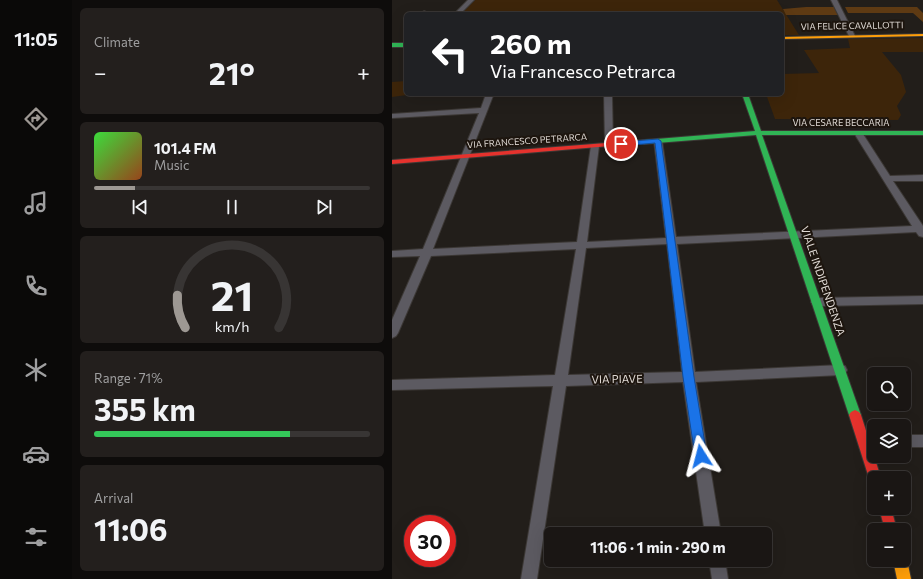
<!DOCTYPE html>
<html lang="en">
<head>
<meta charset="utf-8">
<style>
  body { margin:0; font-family:Commissioner,sans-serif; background:#231f1d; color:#f1f3f6; height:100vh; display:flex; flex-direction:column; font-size:15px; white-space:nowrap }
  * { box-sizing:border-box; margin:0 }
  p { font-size:13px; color:#9f9fa0 }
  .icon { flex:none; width:22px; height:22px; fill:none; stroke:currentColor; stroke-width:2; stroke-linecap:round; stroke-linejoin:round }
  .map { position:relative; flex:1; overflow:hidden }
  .panel { display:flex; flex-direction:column; gap:8px; padding:8px; background:#0e0c0b; width:320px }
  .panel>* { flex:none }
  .hud { position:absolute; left:12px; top:12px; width:380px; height:84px; border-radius:6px; box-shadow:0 4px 16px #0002,0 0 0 1px #383534; background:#202124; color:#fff; overflow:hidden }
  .fabs { position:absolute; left:475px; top:367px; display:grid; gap:8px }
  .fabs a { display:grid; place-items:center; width:44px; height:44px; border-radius:6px; background:#1a1614; box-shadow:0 4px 16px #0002,0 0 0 1px #383534; font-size:20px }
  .speed { position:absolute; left:12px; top:515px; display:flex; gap:8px; font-size:20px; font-weight:700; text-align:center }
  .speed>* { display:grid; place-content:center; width:52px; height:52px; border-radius:50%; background:#1a1614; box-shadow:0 4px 16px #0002,0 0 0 1px #383534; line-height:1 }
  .speed .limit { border:6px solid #d22; background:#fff; color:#111 }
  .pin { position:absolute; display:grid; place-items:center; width:34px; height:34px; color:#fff; margin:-17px; border:2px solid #fff; border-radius:50%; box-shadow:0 1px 4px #0007 }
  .me { position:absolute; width:44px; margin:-22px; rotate:351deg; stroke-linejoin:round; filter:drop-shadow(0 0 3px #0008) }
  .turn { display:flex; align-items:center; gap:14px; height:84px; padding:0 20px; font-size:18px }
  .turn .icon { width:52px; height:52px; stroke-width:2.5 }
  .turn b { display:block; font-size:28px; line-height:34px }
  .big { font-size:30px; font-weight:700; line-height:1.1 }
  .panel .widget { flex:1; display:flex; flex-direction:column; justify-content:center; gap:6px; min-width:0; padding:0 14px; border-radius:6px; background:#231f1d }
  .panel .dial { align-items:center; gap:0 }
  .dial svg { height:104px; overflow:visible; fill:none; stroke:#383534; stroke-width:7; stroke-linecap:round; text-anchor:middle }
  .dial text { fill:#f1f3f6; stroke:none }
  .song { display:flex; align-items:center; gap:12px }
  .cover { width:48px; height:48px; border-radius:6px; background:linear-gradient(135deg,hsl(120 70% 55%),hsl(20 70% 35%)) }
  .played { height:4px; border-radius:2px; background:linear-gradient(90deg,#9d9893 15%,#383534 15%) }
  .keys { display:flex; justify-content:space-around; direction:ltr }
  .heat { display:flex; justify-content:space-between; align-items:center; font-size:22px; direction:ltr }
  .charge { height:6px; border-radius:3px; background:linear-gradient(90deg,#34c759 71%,#383534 0) }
  .trip { position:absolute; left:152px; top:527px; width:228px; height:40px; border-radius:6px; background:#1a1614; box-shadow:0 4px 16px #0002,0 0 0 1px #383534; font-weight:700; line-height:40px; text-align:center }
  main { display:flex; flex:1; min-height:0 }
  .tab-bar { display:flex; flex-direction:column; width:72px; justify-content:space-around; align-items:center; background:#0a0908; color:#9f9fa0 }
  .tab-bar .icon { width:28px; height:28px }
  .tab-bar .active { color:#9d9893 }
  .tab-bar b { font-size:18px; color:#f1f3f6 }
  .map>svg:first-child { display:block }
  .green { fill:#3d250a }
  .forest { fill:#5e3a13 }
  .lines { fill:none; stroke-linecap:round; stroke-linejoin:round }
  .street-casing { stroke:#3c3835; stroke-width:2 }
  .fast-casing { stroke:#3c3835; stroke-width:2 }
  .slow-casing { stroke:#3c3835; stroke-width:2 }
  .jam-casing { stroke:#3c3835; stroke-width:2 }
  .street { fill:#5c5a61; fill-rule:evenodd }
  .fast { fill:#30b455; fill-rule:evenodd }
  .slow { fill:#ff9f0a; fill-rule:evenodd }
  .jam { fill:#e5322d; fill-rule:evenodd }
  .route { fill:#1a73e8; stroke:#114b97 }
  .labels { text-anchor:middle; stroke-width:4; stroke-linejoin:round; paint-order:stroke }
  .far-street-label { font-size:9px; fill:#dfd9d4; stroke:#1d150e }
  .street-label { font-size:11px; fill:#dfd9d4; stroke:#1d150e }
</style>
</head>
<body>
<main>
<nav class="tab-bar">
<b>11:05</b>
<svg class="icon active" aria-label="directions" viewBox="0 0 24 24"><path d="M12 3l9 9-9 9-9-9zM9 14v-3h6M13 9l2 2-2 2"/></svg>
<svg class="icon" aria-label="music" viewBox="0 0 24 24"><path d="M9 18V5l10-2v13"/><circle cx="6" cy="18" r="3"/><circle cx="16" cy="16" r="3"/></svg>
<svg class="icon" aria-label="phone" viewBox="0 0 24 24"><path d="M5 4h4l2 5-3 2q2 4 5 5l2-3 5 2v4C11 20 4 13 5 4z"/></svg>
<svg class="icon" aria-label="climate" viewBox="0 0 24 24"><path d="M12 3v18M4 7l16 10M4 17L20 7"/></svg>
<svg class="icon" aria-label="car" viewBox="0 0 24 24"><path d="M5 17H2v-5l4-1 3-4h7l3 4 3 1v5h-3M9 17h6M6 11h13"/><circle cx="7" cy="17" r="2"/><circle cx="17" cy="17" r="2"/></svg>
<svg class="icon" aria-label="filters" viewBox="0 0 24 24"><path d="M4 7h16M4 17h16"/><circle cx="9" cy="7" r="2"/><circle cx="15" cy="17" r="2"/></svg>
</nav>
<section class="panel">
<div class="widget"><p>Climate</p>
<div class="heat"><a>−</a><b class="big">21°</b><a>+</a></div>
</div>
<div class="widget">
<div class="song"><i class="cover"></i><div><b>101.4 FM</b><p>Music</p></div></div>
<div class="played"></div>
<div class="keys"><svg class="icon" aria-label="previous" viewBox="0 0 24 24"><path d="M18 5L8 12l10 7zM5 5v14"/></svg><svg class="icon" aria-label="pause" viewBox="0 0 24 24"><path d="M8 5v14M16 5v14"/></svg><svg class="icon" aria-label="next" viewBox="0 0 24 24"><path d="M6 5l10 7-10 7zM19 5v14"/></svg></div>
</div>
<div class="widget dial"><svg viewBox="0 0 100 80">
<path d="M14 69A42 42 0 1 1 86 69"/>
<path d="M14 69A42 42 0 0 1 8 44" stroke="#9d9893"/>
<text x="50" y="56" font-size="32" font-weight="700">21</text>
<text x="50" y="72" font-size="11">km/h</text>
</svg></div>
<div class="widget"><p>Range · 71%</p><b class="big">355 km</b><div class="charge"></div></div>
<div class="widget"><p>Arrival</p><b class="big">11:06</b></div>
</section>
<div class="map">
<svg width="531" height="579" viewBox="0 0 531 579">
  <rect width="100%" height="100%" fill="#221e1a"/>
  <g class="green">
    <polygon points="83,0 385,0 407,35 390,35 390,14 69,14"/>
    <polygon points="531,38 531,52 490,52 509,75 514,92 505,106 509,115 506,120 383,119 374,94 390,94 390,74 427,73 412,50 458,48 456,39"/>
    <polygon points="14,81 14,94 22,94 0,97 0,82"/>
  </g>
  <g class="forest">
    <polygon points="414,7 442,7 446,15 394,15 391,9"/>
    <polygon points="453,7 525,7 531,13 531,22 521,13 456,13"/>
  </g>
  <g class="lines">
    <defs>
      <g id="street">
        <polygon points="76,0 82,0 68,14 62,14"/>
        <polygon points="439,0 445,0 463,36 462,37 457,36"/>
        <polygon points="32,11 34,12 34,14 28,14"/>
        <path d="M94 94H100L101 96 41 249 185 242 199 146 203 144 207 146 195 242 274 238 262 141 266 139 270 141 284 237 520 226 462 133 463 131H469L498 176 531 175V181H501L531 226V237L527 236 524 232 285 244 303 372 449 365 453 366 455 370 453 374 449 375 304 382 329 534H313L291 382 174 386 145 579H129L161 386 0 390V380L163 375 184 249 39 256 6 333 4 336 0 338V320L28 256 0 257V251L31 249 87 113 0 118V114L89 108ZM275 244 290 372 176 375 194 248Z"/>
        <polygon points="212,94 220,94 221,145 217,147 213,145"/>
        <polygon points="531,296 531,304 425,306 421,305 419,302 421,299 425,298"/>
        <rect x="512" y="435" width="19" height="12"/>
        <polygon points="317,560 333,560 336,579 320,579"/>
      </g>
      <g id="fast">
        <rect x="0" y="43" width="14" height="4"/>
        <polygon points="350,94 356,94 369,131 531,131 531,135 370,135 469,415 467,418 463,420 459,418 457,415 364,135 252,144 249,142 252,140 363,131"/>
      </g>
      <g id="slow">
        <polygon points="531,34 531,36 390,39 390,37"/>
        <polygon points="512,555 515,560 519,579 505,579 501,560 512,560"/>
      </g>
      <g id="jam">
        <polygon points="252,140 254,141 254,143 0,164 0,160"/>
        <polygon points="463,410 467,412 469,415 489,478 482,478 482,483 479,482 477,478 457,415 459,412"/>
        <polygon points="487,508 499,508 505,530 493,530"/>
      </g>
    </defs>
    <use href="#street" class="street-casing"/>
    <use href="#fast" class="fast-casing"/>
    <use href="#slow" class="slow-casing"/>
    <use href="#jam" class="jam-casing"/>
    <use href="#street" class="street"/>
    <use href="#fast" class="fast"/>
    <use href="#slow" class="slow"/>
    <use href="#jam" class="jam"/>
  </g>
  <polygon class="route" points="266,139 269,141 302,377 315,456 313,460 309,461 305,460 303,456 291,377 263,143 229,146 226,144 229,142"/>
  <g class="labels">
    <g class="far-street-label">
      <text transform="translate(460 26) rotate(-1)" y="3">VIA FELICE CAVALLOTTI</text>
      <text x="449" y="126">VIA CESARE BECCARIA</text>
      <text transform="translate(135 141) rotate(-4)" y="3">VIA FRANCESCO PETRARCA</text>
    </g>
    <g class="street-label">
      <text transform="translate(431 281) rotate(71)" y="4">VIALE INDIPENDENZA</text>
      <text transform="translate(225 379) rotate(-1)" y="4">VIA PIAVE</text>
    </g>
  </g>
</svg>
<div class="fabs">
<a><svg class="icon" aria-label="search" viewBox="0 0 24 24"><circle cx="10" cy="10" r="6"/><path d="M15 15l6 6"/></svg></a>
<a><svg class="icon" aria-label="layers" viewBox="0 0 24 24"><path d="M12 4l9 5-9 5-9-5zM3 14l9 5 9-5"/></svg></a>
<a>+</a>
<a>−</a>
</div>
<div class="speed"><div class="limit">30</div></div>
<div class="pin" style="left:229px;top:144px;background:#d93025"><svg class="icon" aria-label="arrive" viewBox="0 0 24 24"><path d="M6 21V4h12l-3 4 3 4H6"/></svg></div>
<svg class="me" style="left:309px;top:456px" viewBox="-20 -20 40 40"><path d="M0-17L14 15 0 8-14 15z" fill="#1a73e8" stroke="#fff" stroke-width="4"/></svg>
<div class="trip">11:06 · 1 min · 290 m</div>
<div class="hud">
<div class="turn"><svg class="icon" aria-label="left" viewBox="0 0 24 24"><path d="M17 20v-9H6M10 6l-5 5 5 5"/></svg><div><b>260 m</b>Via Francesco Petrarca</div></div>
</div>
</div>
</main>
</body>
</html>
